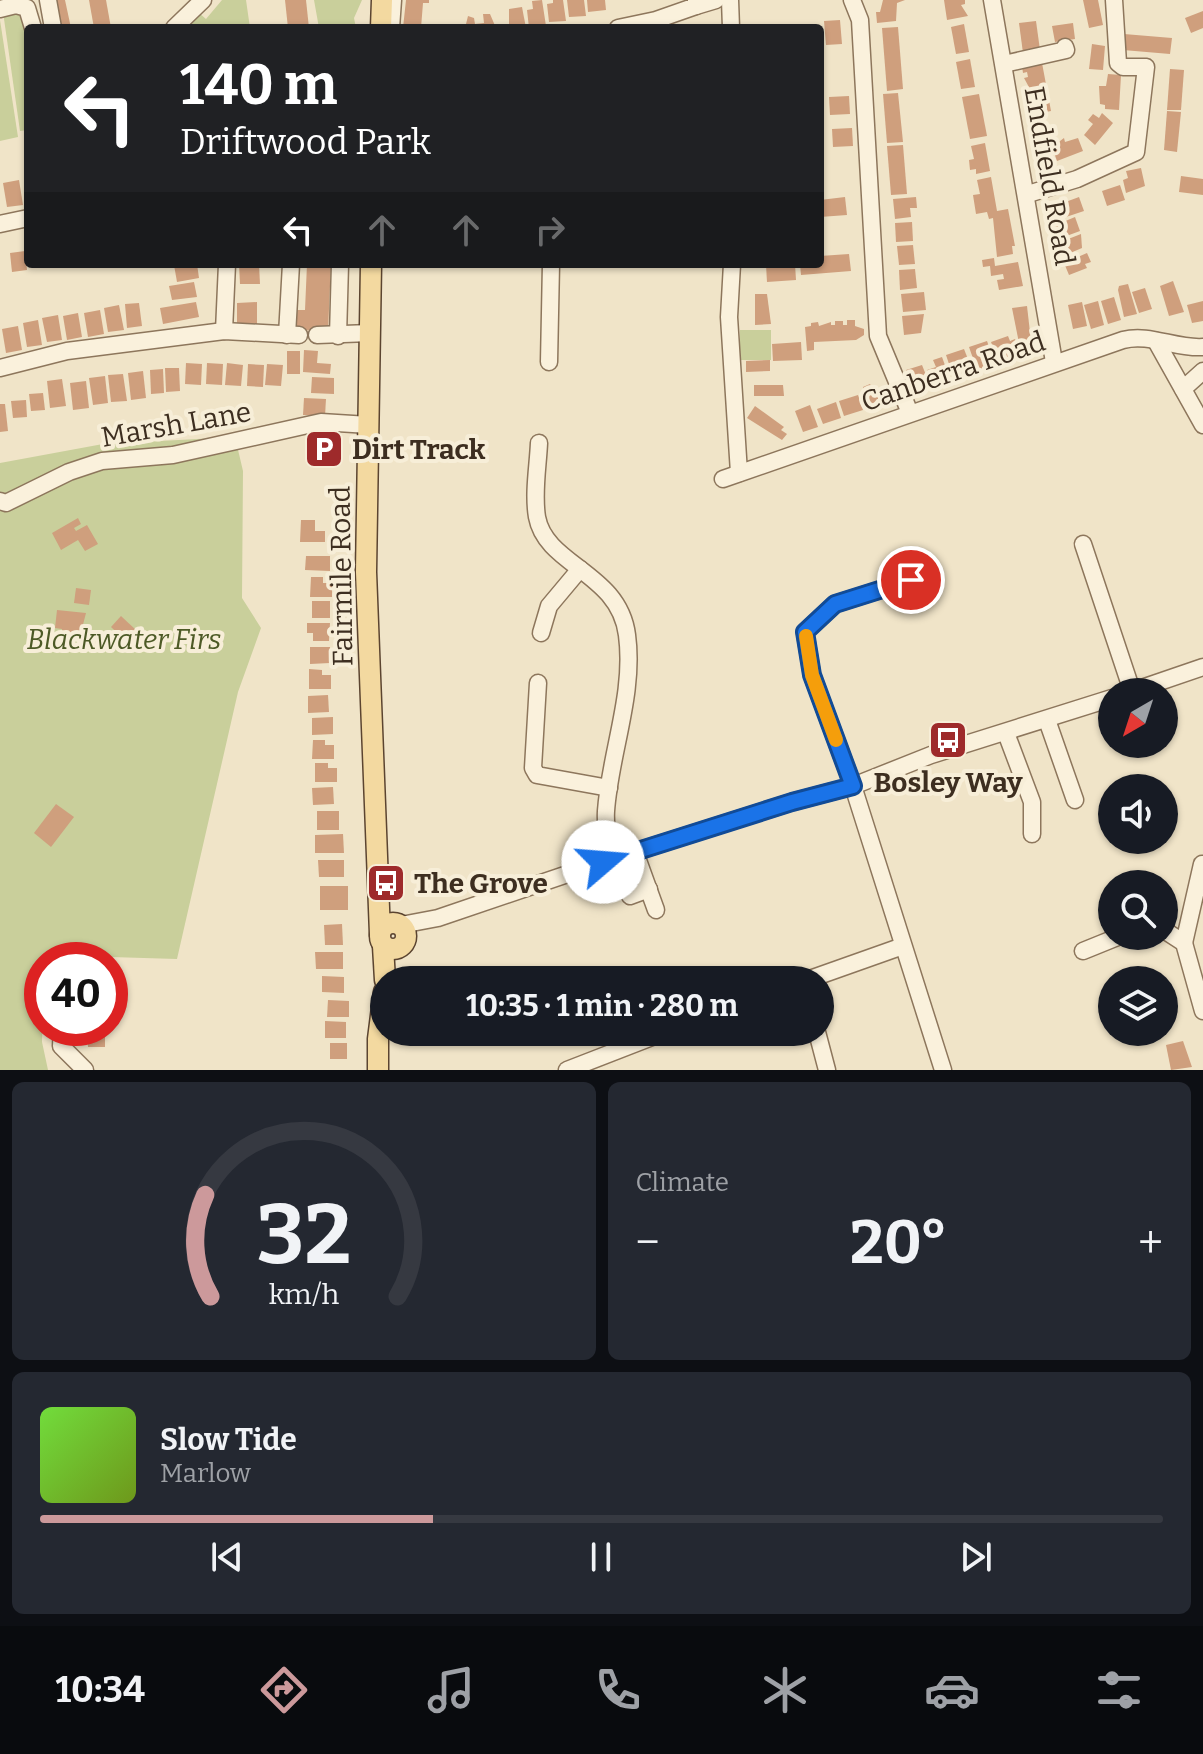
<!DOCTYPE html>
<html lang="en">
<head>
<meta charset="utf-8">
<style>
  body { margin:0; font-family:Bitter,serif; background:#242831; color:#f1f3f6; height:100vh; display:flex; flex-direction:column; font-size:30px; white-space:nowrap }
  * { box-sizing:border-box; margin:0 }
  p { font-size:26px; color:#9ea1a6 }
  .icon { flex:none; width:44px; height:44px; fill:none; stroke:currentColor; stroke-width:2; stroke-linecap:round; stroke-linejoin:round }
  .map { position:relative; height:1070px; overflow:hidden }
  .side { display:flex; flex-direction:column; gap:12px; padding:12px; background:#0d0f14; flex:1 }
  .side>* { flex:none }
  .hud { position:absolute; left:24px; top:24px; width:800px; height:244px; border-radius:8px; box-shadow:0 2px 6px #0004; background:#202124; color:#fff; overflow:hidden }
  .needle { width:52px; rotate:219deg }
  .controls { position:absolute; left:1098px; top:678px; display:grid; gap:16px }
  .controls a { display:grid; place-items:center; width:80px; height:80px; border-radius:50%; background:#171b24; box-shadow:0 2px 6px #0004; font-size:40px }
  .speed { position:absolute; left:24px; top:942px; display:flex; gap:16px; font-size:40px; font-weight:700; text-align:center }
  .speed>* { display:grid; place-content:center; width:104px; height:104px; border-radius:50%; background:#171b24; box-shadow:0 2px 6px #0004; line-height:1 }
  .speed .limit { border:12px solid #d22; background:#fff; color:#111 }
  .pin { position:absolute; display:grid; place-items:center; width:68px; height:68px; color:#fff; margin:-34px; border:4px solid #fff; border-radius:50%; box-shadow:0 2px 8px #0007 }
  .me { position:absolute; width:88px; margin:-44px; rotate:72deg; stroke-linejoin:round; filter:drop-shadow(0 0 6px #0008) }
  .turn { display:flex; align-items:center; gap:28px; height:168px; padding:0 24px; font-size:36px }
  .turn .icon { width:104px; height:104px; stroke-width:2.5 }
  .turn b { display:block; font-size:56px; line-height:68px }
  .lanes { display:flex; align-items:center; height:76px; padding:0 24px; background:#0003; justify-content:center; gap:40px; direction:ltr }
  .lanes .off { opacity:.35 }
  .big { font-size:60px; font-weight:700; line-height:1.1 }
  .side .card { flex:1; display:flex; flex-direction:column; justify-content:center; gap:12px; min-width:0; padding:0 28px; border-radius:12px; background:#242831 }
  .side .dial { align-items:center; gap:0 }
  .dial svg { height:208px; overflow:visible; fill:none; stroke:#363941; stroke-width:7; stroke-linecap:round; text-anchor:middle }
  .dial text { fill:#f1f3f6; stroke:none }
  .song { display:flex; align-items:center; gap:24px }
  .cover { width:96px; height:96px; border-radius:12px; background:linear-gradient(135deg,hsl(100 70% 55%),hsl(80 70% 35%)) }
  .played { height:8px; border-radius:4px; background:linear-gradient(90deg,#cc999b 35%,#363941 35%) }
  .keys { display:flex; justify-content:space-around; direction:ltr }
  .heat { display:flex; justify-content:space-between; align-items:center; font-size:44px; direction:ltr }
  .side .tiles { flex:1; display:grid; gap:12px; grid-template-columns:1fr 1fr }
  .card:last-child { grid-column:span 2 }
  .trip { position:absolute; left:370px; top:966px; width:464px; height:80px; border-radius:40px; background:#171b24; box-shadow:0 2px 6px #0004; font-weight:700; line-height:80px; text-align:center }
  .tab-bar { display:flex; height:128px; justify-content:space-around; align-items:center; background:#090b0e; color:#9ea1a6 }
  .tab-bar .icon { width:56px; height:56px }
  .tab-bar .active { color:#cc999b }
  .tab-bar b { font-size:36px; color:#f1f3f6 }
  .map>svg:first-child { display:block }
  .green { fill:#c9cf9b }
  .building { fill:#cf9f7d }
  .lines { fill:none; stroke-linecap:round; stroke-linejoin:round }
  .minor-casing { stroke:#8d765c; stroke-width:19 }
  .major-casing { stroke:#5b4430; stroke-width:23 }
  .minor { stroke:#faf1dc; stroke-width:16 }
  .major { stroke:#f3d9a0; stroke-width:20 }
  .route-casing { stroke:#114b97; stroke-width:20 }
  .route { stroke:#1a73e8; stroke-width:14 }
  .slow { stroke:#f59e0b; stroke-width:14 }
  .labels { text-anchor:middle; stroke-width:8; stroke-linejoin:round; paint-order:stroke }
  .street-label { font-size:28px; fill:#3d2e20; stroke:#f7eed8 }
  .poi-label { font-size:28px; font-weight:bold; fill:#3d2e20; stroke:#f7eed8; text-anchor:start }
  .park-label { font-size:28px; font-style:italic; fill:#4d5a26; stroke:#f7eed8 }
</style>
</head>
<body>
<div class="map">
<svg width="1203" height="1070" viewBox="0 0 1203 1070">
  <rect width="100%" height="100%" fill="#f0e4c8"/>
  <g class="green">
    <polygon points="222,0 246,0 250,28 184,28 199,13 206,19"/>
    <polygon points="314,0 362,0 354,18 356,28 319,28"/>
    <polygon points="21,11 28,28 28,130 20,131 3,12"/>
    <polygon points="0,20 18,137 0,141"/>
    <rect x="740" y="330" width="31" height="30"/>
    <polygon points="235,437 243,471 242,598 261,628 238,692 177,959 44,955 42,1042 48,1070 0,1070 0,463 103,444"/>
  </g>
  <g class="building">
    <polygon points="55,0 65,0 71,28 60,28"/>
    <polygon points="89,0 106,0 111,28 94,28"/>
    <polygon points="285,0 306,0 309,28 288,28"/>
    <polygon points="406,0 429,0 429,3 423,3 421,28 403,28"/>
    <polygon points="542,0 546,26 529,28 527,10 533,9 532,1"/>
    <polygon points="553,0 563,0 566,21 549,22 547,4 553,3"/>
    <polygon points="567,0 584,0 586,16 569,17"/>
    <polygon points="587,0 605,0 606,10 588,12"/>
    <polygon points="883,0 905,0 897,3 896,21 877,23 876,12 880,12"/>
    <polygon points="944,0 965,0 965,4 961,5 968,16 947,20"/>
    <polygon points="1083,0 1098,0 1103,25 1089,28"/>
    <polygon points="522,7 526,28 509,28 509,9"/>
    <polygon points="1203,11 1203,28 1191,33 1185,18"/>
    <polygon points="483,14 490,14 496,28 465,28 468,16 474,18 475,24 484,23"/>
    <polygon points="840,20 842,44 826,45 824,21"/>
    <polygon points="1036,21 1040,50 1023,53 1019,23"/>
    <polygon points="1073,23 1075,39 1055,42 1052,26"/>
    <polygon points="964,24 969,52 956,54 951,27"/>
    <polygon points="898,27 903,89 887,91 882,28"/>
    <polygon points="1124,34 1172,38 1170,54 1123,50"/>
    <polygon points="1092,44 1105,46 1103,70 1089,69"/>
    <polygon points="970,59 975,87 961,89 956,62"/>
    <polygon points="1042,63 1051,111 1035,114 1034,108 1029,109 1031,96 1027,96 1026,90 1030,89 1024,78 1028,77 1027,72 1023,73 1022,66"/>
    <polygon points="1170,69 1184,70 1181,110 1167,110"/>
    <polygon points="1108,74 1121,75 1119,110 1105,109 1105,105 1100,104 1099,86 1106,86"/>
    <polygon points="898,93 903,142 887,143 883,94"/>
    <polygon points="979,94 987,136 970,139 962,97"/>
    <polygon points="849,96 850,114 830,115 829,97"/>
    <polygon points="1167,111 1181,112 1177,152 1164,150"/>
    <polygon points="1102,113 1113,123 1095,145 1084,135 1093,124 1088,120 1093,114 1099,118"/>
    <polygon points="852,128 853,146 833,147 832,129"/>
    <polygon points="1064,138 1065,142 1078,138 1083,151 1057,161 1052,147"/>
    <polygon points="985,143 990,171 976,174 976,169 970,170 969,160 974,159 971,146"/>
    <polygon points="1047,143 1054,162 1043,166 1039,146"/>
    <polygon points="903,145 907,194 891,195 887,146"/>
    <polygon points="1141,168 1145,186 1126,193 1123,180 1128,178 1126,171"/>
    <polygon points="1181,176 1203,179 1203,195 1179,192"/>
    <polygon points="991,177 997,211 1008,209 1015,246 1012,246 1013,254 997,257 993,218 989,219 987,212 976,214 973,195 980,194 977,180"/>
    <polygon points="19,180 23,205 7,207 3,183"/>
    <polygon points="1120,185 1125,200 1107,206 1102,191"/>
    <polygon points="845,197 847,215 820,217 820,200"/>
    <polygon points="916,197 917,208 910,208 911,217 895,219 893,199"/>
    <polygon points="1079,197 1084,211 1057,220 1052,207"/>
    <polygon points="1075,217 1080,231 1061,238 1056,225"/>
    <polygon points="912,222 913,241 896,242 895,223"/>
    <polygon points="1081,234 1082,248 1063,256 1058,243"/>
    <polygon points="913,245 915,264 899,265 897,246"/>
    <polygon points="25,251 27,270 12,272 10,253"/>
    <polygon points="1087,253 1091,262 1085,264 1087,268 1069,275 1064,263"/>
    <polygon points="849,254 851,271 801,275 800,264 820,264 820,256"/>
    <polygon points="994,258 995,266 1018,262 1023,286 999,290 997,280 1004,279 1003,274 991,276 990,266 983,267 982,260"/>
    <polygon points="197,264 199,278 177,282 174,265"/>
    <polygon points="239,264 259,264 260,284 240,284"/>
    <polygon points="307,264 331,264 328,331 294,330 295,310 305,310"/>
    <polygon points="795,264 796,280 767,282 766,265"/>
    <polygon points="915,269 917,288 900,290 899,270"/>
    <polygon points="1173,281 1184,312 1169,316 1160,286"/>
    <polygon points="194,282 197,297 172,300 169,286"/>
    <polygon points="1128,284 1137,314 1124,317 1118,290 1119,286"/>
    <polygon points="1145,288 1152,309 1139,313 1132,292"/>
    <polygon points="924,292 926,310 903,312 901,294"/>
    <polygon points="755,294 767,294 771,324 755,325"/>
    <polygon points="1114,297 1121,320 1108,324 1101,301"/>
    <polygon points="1098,301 1104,325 1091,329 1084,305"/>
    <polygon points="1203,301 1203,321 1192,323 1187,305"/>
    <polygon points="196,302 199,317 163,324 160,308"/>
    <polygon points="257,302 257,324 237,324 237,303"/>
    <polygon points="1082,302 1087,326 1073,329 1068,305"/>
    <polygon points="139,303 142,326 127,328 125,304"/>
    <polygon points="119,305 124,330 108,332 104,308"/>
    <polygon points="1027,306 1031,341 1019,343 1012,308"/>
    <polygon points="100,310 104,334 88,337 84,313"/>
    <polygon points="78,313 82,337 67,340 63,316"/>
    <polygon points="924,314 921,333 904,335 902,316"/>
    <polygon points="58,315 62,340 47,342 42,318"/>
    <polygon points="38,320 42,345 27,347 23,323"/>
    <polygon points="847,320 855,320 855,326 864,329 864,335 856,340 814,342 814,350 807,351 805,327 811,326 811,323 818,322 819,326 831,322 831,325 835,325 835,321 843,321 843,325 847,325"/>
    <polygon points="18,326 22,350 6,353 2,329"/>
    <polygon points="1008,336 1010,341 1015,339 1019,349 1015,351 1017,355 999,362 991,342"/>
    <polygon points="987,341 995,364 977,370 969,347"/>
    <polygon points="801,342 802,360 773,361 772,344"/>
    <polygon points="964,349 973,372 954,379 946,355"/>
    <polygon points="304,350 318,351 317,363 331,364 330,374 303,372"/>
    <rect x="287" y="351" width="13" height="23"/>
    <polygon points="942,357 950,379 932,385 927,370 936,367 933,360"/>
    <polygon points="770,360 770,371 746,372 746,361"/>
    <polygon points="186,363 202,364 201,385 185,384"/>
    <polygon points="207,363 223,364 222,385 206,384"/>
    <polygon points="227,363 243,365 241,386 225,385"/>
    <polygon points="248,364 264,365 263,387 247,386"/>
    <polygon points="267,364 283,365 281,386 265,385"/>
    <polygon points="922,365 928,380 917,384 915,377 910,379 906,370"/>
    <polygon points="165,368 179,368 180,391 166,392"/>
    <polygon points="163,369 164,393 151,394 150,370"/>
    <polygon points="143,371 146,398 131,400 128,373"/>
    <polygon points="123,374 127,401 111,402 108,375"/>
    <polygon points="105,376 108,403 93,405 89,378"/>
    <polygon points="312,377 334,378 334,394 311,393"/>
    <polygon points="62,379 66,406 50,408 47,381"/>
    <polygon points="86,381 89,408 73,410 70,383"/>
    <polygon points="870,384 880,401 869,405 863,387"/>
    <polygon points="754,385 783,385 784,396 754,396"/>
    <polygon points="43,393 45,410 31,411 29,394"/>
    <polygon points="858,395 863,410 844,416 839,401"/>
    <polygon points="304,398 326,399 325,416 303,415"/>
    <polygon points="26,400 27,417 13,418 11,401"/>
    <polygon points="836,402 841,418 823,424 817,409"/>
    <polygon points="0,404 5,404 8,431 0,432"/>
    <polygon points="810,405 818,427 803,432 795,411"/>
    <polygon points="755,406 784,427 781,430 787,434 782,440 747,418"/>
    <polygon points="78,518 81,524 74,528 76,531 87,525 98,544 85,551 78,540 61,550 52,533"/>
    <polygon points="301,520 315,520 315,531 325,531 325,542 300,542"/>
    <polygon points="306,556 330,556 330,571 305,570"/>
    <polygon points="311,577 323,577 323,583 332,583 332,597 310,597"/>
    <polygon points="76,588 91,590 89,605 74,603"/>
    <rect x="312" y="601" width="18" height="17"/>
    <polygon points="57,610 86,613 79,640 62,639 62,629 55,628"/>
    <polygon points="121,616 137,631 127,642 111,627"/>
    <polygon points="307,623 330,623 329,641 313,641 313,633 307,633"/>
    <polygon points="310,647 330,647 330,663 310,664"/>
    <polygon points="309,669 322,670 322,675 331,675 331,689 309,689"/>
    <polygon points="328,695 329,712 308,713 308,696"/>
    <polygon points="333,717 333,734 312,735 312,718"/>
    <polygon points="313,740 325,740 325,745 334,745 334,759 312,759"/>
    <polygon points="315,763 328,763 328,768 337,768 337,782 315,782"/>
    <polygon points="333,787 334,804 313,805 312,788"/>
    <polygon points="56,804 74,817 51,847 34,833"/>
    <rect x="317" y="811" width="22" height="19"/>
    <polygon points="343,834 344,853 315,853 315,835"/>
    <polygon points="318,860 344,860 344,877 319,877"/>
    <rect x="320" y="886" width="28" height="24"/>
    <polygon points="342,924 343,945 325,945 324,925"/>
    <polygon points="315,952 343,952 343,969 316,969"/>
    <polygon points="322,976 344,977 344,993 322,992"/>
    <polygon points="328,1000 349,1001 349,1017 327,1017"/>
    <polygon points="325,1021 346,1022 346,1038 325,1038"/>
    <polygon points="87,1028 105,1028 105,1047 88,1047"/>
    <polygon points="1183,1041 1192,1067 1171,1070 1166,1045"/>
    <rect x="330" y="1043" width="17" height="16"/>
  </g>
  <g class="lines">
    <defs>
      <g id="minor">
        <polyline points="48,0 53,28"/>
        <polyline points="730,0 731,28"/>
        <polyline points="852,0 860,20 878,336 910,413"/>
        <polyline points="992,0 1054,362"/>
        <polyline points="696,6 716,0"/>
        <polyline points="0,9 16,5 27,8 33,28"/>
        <polyline points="174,28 203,0"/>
        <polyline points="391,28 393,0"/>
        <polyline points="618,28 656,20 696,6 696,0"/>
        <polyline points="1004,64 1066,50 1065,47"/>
        <polyline points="1028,194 1077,179 1136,152 1146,67 1123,67 1118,63 1114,0"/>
        <polyline points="0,224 28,218"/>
        <polyline points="732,264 729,317 739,473"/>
        <polyline points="224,331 227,264"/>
        <polyline points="287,335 291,264"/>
        <polyline points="317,335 370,333"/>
        <polyline points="338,336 340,264"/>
        <polyline points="1156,341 1203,425"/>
        <polyline points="549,362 551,264"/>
        <polyline points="0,368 67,351 224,331 299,335"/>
        <polyline points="1183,389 1203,371"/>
        <path d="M539 443C538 466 533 493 537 517 546 566 619 572 627 635 635 694 610 753 606 811 605 827 608 844 610 860"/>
        <path d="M723 479 1123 340C1150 333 1175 349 1203 347"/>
        <polyline points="0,501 6,503 69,472 102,461 173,455 321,422 369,425"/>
        <polyline points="1083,544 1132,691"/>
        <polyline points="911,580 835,604 805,632 812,675 853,786 943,1070"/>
        <polyline points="541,633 549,606 580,569"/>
        <polyline points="538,683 533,768 537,775 609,788"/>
        <polyline points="1130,692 1203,667"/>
        <polyline points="1047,720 1075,800"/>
        <polyline points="1006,733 1032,802 1032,834"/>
        <polyline points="635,852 656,910"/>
        <polyline points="630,896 649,889"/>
        <polyline points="401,925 438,918 603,862 792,802 853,786 931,755 1112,698"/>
        <polyline points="1164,930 1184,943 1203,1011"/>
        <polyline points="1184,943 1202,864"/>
        <polyline points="1083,951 1120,936"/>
        <polyline points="807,980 903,946"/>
        <polyline points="62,1028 61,1046 85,1070"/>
        <polyline points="817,1032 827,1070"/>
        <polyline points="567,1070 665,1032"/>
      </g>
      <g id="major">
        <polyline points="381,28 382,0"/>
        <polyline points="371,264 366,572 380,934"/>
        <circle cx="393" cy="936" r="13"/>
        <polyline points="383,946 385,980"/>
        <polyline points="378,1070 378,1039 384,992"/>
      </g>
    </defs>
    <use href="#minor" class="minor-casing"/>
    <use href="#major" class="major-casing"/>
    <use href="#minor" class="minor"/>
    <use href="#major" class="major"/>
  </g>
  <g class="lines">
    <defs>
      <polyline id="route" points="603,862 792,802 853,786 812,675 805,632 835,604 911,580"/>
    </defs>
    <use href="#route" class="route-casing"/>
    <use href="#route" class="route"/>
    <polyline class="slow" points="806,636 812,675 836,740"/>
  </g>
  <defs>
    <symbol id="parking-square" viewBox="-11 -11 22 22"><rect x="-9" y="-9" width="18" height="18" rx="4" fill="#9e2a2b" stroke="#f7eed8"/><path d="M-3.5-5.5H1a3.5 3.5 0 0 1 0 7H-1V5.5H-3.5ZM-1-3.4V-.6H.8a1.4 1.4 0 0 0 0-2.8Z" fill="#fff"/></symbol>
    <symbol id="bus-square" viewBox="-11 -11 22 22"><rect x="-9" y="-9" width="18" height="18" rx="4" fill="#9e2a2b" stroke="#f7eed8"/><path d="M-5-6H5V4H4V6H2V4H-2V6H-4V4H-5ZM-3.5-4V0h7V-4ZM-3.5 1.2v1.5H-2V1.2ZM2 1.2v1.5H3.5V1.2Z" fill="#fff"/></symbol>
  </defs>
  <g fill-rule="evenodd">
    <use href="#parking-square" x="302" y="427" width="44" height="44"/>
    <use href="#bus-square" x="926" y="718" width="44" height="44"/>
    <use href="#bus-square" x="364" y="861" width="44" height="44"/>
  </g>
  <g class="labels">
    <g class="street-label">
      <text transform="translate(1050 176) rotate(80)" y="10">Endfield Road</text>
      <text transform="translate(953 371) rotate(-19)" y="10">Canberra Road</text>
      <text transform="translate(176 424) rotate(-10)" y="10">Marsh Lane</text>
      <text transform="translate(341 576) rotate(-91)" y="10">Fairmile Road</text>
    </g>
    <g class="poi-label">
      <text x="352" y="459">Dirt Track</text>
      <text x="948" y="792" text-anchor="middle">Bosley Way</text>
      <text x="414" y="893">The Grove</text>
    </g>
    <g class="park-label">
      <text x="124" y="649">Blackwater Firs</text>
    </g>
  </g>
</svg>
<div class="controls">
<a><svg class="needle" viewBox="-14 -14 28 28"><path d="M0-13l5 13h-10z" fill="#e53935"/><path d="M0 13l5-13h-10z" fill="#9ea1a6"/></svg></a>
<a><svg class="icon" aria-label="sound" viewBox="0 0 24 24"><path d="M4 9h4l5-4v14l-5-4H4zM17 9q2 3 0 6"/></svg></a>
<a><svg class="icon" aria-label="search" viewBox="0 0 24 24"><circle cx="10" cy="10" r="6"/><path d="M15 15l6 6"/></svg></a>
<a><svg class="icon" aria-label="layers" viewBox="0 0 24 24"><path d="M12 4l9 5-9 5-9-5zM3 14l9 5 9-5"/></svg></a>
</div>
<div class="speed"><div class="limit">40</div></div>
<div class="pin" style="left:911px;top:580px;background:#d93025"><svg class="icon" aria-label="arrive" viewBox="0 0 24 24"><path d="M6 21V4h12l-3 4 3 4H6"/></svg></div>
<svg class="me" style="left:603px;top:862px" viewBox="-20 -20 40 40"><circle r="19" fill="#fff"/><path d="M0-13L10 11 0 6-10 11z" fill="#1a73e8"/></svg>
<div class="trip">10:35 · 1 min · 280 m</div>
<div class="hud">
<div class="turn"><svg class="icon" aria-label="left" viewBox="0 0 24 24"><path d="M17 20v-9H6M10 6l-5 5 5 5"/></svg><div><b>140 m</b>Driftwood Park</div></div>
<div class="lanes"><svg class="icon" aria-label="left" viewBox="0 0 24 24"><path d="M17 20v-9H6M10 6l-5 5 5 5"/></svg><svg class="icon off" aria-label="ahead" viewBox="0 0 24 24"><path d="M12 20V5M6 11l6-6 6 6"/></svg><svg class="icon off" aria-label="ahead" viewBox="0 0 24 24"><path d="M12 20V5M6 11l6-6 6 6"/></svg><svg class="icon off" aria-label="right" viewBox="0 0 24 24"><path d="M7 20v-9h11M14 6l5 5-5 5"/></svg></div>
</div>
</div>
<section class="side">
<div class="tiles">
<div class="card dial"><svg viewBox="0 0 100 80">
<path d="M14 69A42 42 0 1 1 86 69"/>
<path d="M14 69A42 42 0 0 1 12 30" stroke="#cc999b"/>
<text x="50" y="56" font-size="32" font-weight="700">32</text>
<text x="50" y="72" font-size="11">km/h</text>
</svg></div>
<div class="card"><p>Climate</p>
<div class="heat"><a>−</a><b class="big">20°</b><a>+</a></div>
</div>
<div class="card">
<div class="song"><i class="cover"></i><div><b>Slow Tide</b><p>Marlow</p></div></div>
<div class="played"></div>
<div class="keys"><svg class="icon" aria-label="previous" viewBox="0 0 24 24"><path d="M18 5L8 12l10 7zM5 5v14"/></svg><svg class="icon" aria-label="pause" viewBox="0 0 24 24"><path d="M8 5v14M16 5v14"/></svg><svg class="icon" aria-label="next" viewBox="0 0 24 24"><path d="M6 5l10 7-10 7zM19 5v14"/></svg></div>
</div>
</div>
</section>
<nav class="tab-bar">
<b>10:34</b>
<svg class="icon active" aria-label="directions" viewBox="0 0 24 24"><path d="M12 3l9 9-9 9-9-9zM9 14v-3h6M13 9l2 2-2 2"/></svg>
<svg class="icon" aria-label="music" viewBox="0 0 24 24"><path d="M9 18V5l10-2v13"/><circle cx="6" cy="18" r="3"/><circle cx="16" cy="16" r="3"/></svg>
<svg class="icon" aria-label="phone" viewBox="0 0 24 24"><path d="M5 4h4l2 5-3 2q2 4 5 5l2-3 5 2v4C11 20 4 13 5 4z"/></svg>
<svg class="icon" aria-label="climate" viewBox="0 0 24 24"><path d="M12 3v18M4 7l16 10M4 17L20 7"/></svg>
<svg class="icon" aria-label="car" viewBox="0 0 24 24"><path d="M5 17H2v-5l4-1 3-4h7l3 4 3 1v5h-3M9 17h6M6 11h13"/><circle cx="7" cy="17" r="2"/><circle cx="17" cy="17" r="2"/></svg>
<svg class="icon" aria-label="filters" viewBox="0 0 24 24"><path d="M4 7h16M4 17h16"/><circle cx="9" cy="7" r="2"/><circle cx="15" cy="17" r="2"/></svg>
</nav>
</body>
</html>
